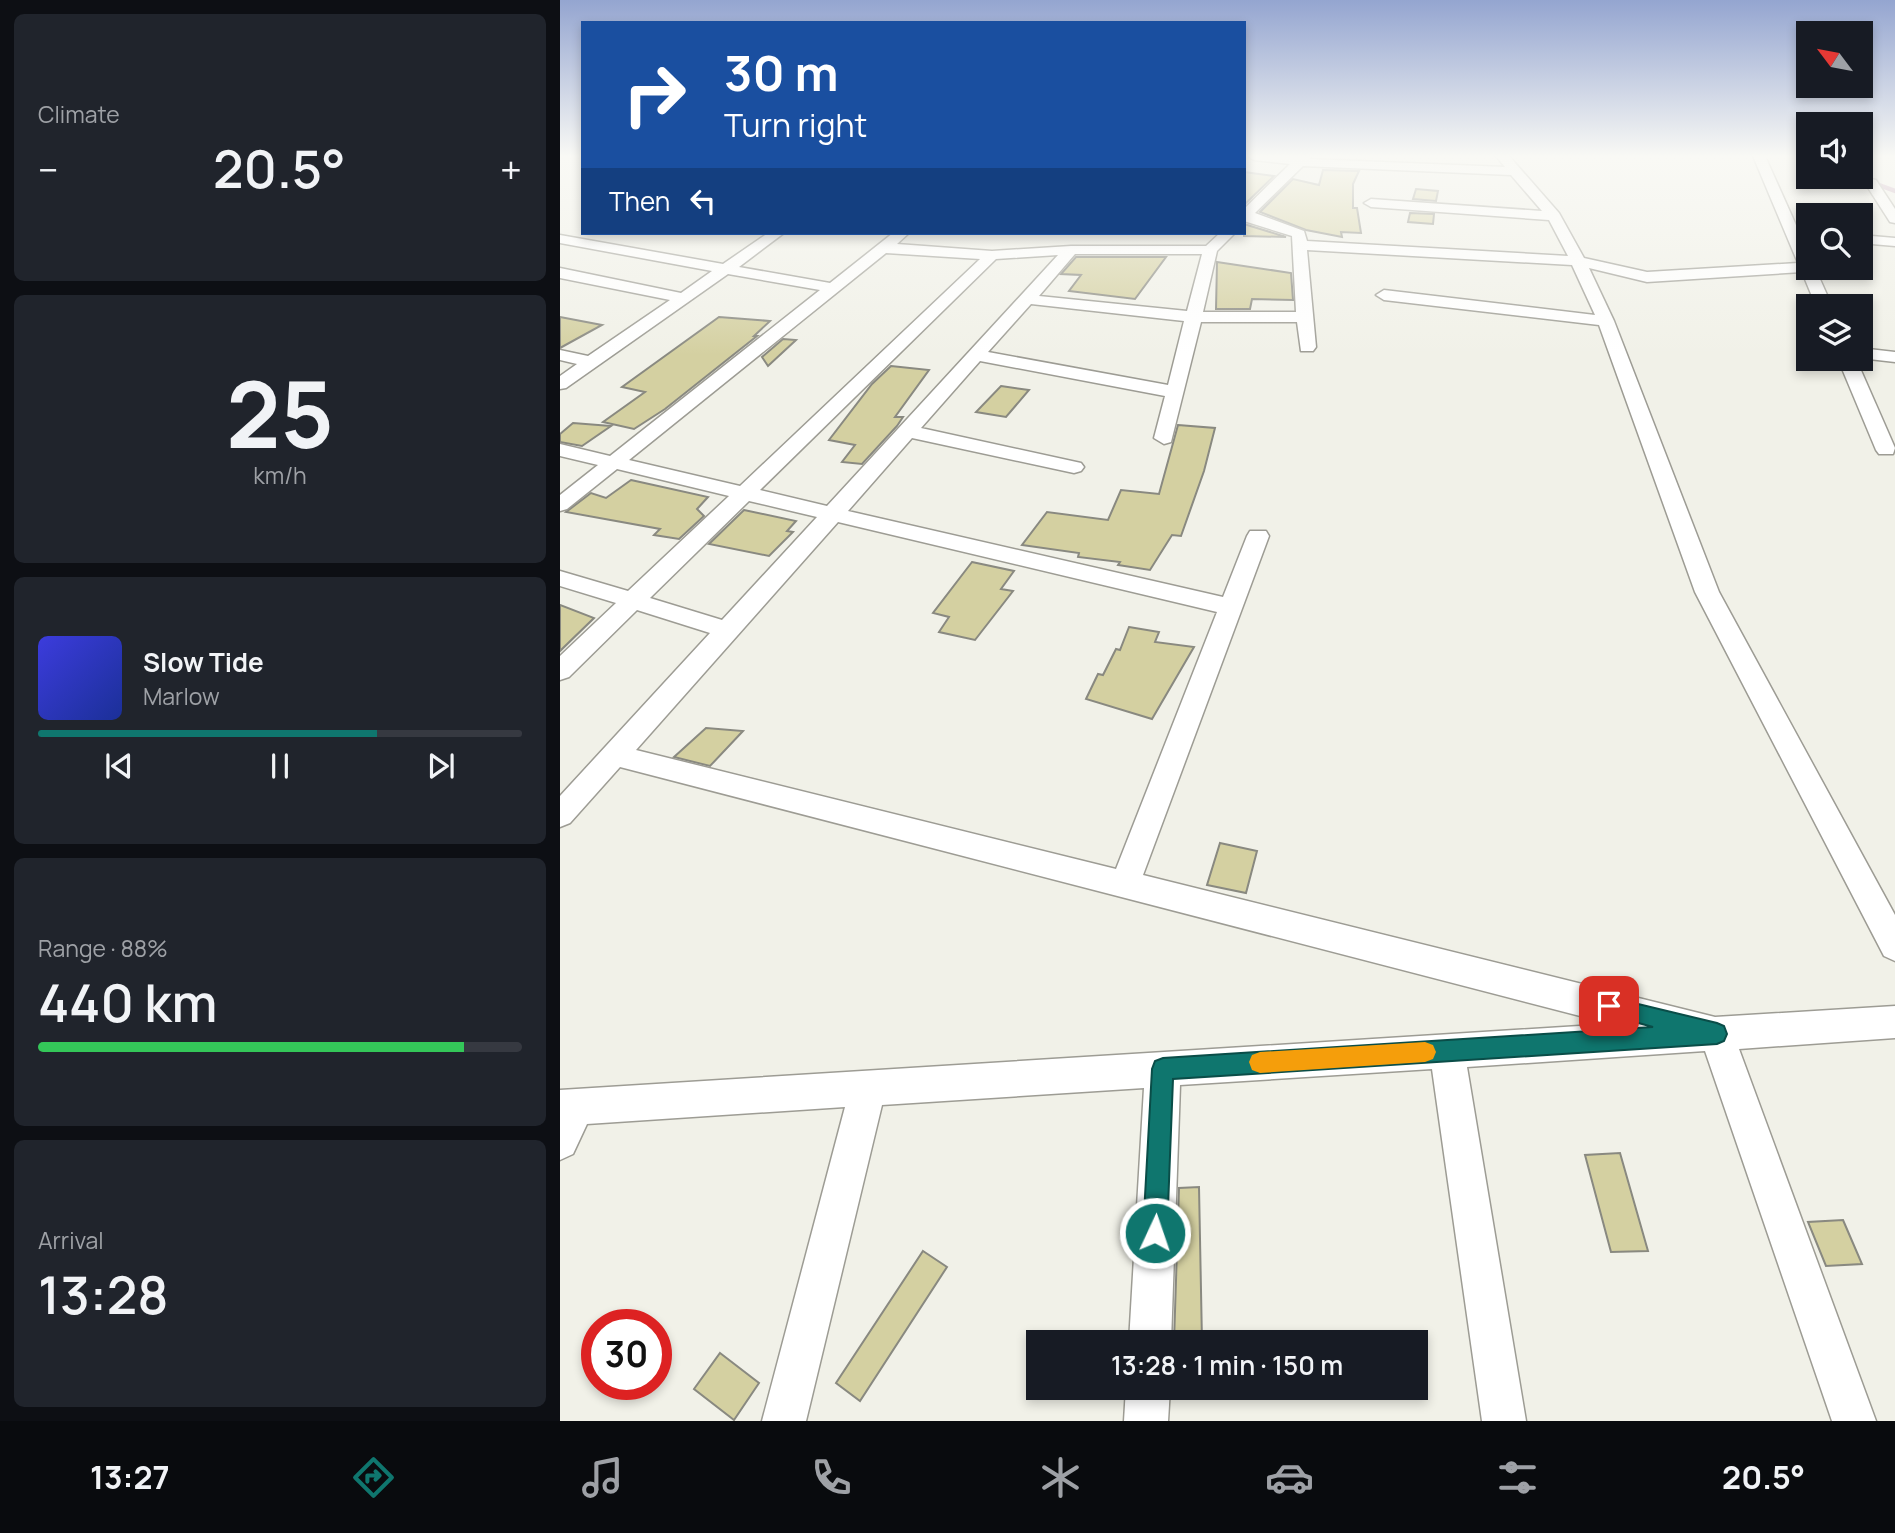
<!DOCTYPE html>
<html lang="en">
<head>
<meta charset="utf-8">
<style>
  body { margin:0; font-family:Manrope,sans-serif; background:#20242c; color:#f1f3f6; height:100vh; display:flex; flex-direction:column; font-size:26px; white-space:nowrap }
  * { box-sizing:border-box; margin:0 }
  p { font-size:23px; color:#9ea1a6 }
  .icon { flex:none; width:38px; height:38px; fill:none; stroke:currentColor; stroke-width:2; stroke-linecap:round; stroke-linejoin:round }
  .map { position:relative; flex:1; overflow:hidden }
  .sheet { display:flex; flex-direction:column; gap:14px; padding:14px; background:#0d0f14; width:560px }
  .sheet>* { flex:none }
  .top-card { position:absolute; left:21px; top:21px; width:665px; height:214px; border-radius:0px; box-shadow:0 4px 10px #0003; background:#1a4fa0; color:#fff; overflow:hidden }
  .needle { width:46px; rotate:302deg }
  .tools { position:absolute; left:1236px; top:21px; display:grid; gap:14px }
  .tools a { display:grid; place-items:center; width:77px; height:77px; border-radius:0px; background:#171b24; box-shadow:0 4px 10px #0003; font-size:35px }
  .speed { position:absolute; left:21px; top:1309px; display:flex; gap:14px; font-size:35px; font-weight:700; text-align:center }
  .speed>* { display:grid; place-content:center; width:91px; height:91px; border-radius:50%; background:#171b24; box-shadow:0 4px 10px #0003; line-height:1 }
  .speed .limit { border:10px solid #d22; background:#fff; color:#111 }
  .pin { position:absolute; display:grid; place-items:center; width:60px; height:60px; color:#fff; margin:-30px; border-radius:14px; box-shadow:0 4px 10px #0006 }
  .me { position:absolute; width:77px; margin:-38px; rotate:3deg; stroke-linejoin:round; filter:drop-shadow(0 0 5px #0008) }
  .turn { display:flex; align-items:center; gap:24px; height:147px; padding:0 28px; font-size:32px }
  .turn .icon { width:91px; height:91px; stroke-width:2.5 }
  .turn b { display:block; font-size:49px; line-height:60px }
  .then { display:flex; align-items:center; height:66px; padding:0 28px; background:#0003; gap:14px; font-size:26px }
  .big { font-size:52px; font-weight:600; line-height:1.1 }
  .sheet .card { flex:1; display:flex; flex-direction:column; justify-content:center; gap:10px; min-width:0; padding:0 24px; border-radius:10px; background:#20242c }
  .sheet .dial { align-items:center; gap:0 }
  .dial b { font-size:91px; line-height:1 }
  .song { display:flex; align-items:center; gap:21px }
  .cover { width:84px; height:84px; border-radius:10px; background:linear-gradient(135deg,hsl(240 70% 55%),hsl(230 70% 35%)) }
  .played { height:7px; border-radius:4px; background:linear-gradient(90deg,#0f766e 70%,#363941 70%) }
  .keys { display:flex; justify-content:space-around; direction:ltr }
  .heat { display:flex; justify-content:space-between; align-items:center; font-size:38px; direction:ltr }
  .charge { height:10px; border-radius:5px; background:linear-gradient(90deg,#34c759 88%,#363941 0) }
  .trip { position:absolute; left:466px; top:1330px; width:402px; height:70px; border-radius:0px; background:#171b24; box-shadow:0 4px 10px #0003; font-weight:600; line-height:70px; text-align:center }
  .tabs { display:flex; height:112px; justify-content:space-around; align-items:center; background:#090b0e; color:#9ea1a6 }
  .tabs .icon { width:49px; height:49px }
  .tabs .current { color:#0f766e }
  .tabs b { font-size:32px; color:#f1f3f6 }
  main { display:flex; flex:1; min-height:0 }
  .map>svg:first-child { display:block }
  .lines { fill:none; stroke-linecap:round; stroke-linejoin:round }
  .stream { stroke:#b68eac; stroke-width:4.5 }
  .building { fill:#d4d0a1; stroke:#898980; stroke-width:2 }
  .street-casing { stroke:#9d9c94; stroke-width:3 }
  .street { fill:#fff; fill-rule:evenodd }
  .route { fill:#0f766e; stroke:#0a4d48; stroke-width:2 }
  .slow { fill:#f59e0b }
</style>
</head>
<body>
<main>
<section class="sheet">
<div class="card"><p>Climate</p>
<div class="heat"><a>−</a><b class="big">20.5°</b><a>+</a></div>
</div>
<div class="card dial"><b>25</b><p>km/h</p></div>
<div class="card">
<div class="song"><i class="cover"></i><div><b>Slow Tide</b><p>Marlow</p></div></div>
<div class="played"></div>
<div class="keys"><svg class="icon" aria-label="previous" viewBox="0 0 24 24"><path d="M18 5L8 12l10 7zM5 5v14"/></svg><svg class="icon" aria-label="pause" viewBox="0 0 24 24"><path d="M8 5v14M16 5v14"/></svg><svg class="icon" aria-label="next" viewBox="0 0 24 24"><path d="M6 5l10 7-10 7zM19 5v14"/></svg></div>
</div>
<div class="card"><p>Range · 88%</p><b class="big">440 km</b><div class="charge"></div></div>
<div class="card"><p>Arrival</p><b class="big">13:28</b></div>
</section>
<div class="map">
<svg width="1335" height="1421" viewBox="0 0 1335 1421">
  <rect width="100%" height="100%" fill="#f1f1e8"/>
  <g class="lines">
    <polyline class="stream" points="1297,177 1335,191"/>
  </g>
  <g class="building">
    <polygon points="763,170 799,171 793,184 793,208 797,208 801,233 781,232 782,237 746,230 700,212 733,179 759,185"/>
    <polygon points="684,172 714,176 684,205"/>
    <polygon points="856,189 878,191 876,201 853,199"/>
    <polygon points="850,213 874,214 873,224 848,222"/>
    <polygon points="684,224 726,237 684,236"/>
    <polygon points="516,257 606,257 575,299 509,291 521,275 501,274"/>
    <polygon points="657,262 731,273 733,300 692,299 690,309 656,309"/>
    <polygon points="0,317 42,325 0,348"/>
    <polygon points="159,317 210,321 194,336 197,336 105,409 74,429 43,422 85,392 62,387"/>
    <polygon points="223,339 236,340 208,366 202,357"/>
    <polygon points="331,366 369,370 335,417 343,417 337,426 302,464 282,462 295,445 269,440 312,384"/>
    <polygon points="441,386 469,390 446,417 416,412"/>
    <polygon points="13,423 51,426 22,446 0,442 0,434"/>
    <polygon points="618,425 655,428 644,471 621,536 612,535 590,570 558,565 560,562 518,557 519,553 462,545 487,512 548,520 561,490 599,494"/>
    <polygon points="71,480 148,497 137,509 144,516 119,539 94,535 100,529 6,512 31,493 46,498"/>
    <polygon points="184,510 236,521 227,531 233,532 209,556 149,544"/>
    <polygon points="412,562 454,571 441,589 453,591 415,640 379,632 389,617 373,613"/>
    <polygon points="0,605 34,618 0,651"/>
    <polygon points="569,627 599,632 595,642 634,647 592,719 526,699 538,674 543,675 556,649 560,650"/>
    <polygon points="146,728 183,731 150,766 114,757"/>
    <polygon points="660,843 697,851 686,893 647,885"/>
    <polygon points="1060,1153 1088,1251 1051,1252 1025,1155"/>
    <polygon points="639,1187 642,1342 614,1342 619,1188"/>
    <polygon points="1283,1220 1302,1264 1266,1266 1248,1222"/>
    <polygon points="363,1251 387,1267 300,1401 276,1383"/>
    <polygon points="160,1353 199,1383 174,1420 134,1389"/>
  </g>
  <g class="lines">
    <defs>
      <g id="street">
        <path d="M688 156H752L750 159 945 167 936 156H949L999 213 1024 258 1087 272 1238 263 1193 156H1205L1248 252V268H1255L1272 306H1256L1242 272 1087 282 1029 268 1054 321 1159 592 1335 915V961L1324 956 1135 592 1039 325 824 300 816 295 824 290 1035 315 1012 265 747 250 756 347 753 351H741L737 322H641L611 442 604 444 594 438 605 396 420 361 361 428 521 463 524 467 521 471 514 473 352 438 288 511 663 597 687 536 690 531H706L709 536 583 875 1155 1017 1335 1006V1038L1179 1049 1316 1421H1272L1145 1051 907 1067 966 1421H922L872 1069 620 1085 611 1342H569L584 1088 322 1105 246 1421H202L285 1107 27 1124 13 1154 0 1160V1090L1051 1024 60 767 10 823 0 827V796L150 633 77 610 9 677 0 680V656L56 603 0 586V571L68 591 169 496 57 469 7 509 0 511V495L38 465 0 456V444L50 456 260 290 168 274 6 388 0 389V376L17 364 0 360V350L28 356 110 300 0 278V268L121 293 152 271 0 243V235L163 264 208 233H224L179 267 270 283 333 233H349L337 244 432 251 511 246H646L660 233H675L657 251 643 312H736L732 236 684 221V209L730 164 694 160ZM743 166 951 175 982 211 811 199 804 203 811 207 989 220 1008 256 747 241 744 231 695 213ZM326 253 420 259 180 486 69 460ZM515 254H642L627 311 479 296ZM498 255 267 506 200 490 436 259ZM471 304 624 321 608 385 428 352ZM189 501 257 517 162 620 90 598ZM278 522 657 612 556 869 76 750Z"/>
        <polygon points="1311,179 1316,180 1335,209 1335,223 1330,222 1305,183"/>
        <polygon points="1300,235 1335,238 1335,246 1300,243"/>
        <polygon points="1300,348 1335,352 1335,362 1300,358"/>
        <polygon points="1278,359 1296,359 1335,448 1333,454 1319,454 1316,450"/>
        <polygon points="566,1388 610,1388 608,1421 564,1421"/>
      </g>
    </defs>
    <use href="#street" class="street-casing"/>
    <use href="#street" class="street"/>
  </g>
  <linearGradient id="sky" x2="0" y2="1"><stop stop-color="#94a5d0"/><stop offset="0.44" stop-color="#f9f9f5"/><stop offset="1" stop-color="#f9f9f5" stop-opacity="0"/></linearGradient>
  <rect width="1335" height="355" fill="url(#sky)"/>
  <polygon class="route" points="1049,997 1157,1023 1164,1026 1167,1034 1164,1041 1157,1044 613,1079 607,1233 603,1241 595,1245 587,1241 583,1233 592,1069 595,1061 603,1058 1093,1027 1042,1013 1039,1006 1042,1000"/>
  <polygon class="slow" points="865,1042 873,1045 876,1052 873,1059 865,1062 700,1073 692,1070 689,1062 692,1055 700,1052"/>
</svg>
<div class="tools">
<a><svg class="needle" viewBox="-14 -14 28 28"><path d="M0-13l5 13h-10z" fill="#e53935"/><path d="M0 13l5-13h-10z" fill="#9ea1a6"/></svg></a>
<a><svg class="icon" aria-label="sound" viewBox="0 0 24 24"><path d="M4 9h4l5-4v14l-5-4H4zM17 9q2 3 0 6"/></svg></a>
<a><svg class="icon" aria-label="search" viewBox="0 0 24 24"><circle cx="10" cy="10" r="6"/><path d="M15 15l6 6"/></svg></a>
<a><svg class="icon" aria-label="layers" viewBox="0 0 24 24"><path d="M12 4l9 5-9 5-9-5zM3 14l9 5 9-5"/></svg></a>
</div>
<div class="speed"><div class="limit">30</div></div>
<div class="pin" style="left:1049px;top:1006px;background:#d93025"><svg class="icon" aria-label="arrive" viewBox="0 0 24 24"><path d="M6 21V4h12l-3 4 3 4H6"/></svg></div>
<svg class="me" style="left:595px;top:1233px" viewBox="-20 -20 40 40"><circle r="17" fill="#0f766e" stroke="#fff" stroke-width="3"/><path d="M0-11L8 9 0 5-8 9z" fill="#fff"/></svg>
<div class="trip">13:28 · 1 min · 150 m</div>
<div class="top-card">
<div class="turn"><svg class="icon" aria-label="right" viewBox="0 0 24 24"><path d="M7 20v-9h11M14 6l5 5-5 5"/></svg><div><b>30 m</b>Turn right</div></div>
<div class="then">Then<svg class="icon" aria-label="left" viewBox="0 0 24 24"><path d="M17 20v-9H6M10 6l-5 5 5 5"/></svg></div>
</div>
</div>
</main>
<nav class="tabs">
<b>13:27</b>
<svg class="icon current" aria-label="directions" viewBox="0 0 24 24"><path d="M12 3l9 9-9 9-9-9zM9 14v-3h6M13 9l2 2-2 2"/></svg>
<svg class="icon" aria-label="music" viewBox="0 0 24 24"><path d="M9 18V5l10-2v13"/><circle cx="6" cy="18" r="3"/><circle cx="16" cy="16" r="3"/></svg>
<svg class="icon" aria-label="phone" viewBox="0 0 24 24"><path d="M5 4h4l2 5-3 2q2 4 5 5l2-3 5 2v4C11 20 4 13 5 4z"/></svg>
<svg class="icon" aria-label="climate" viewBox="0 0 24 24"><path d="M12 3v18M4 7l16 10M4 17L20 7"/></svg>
<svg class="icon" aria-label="car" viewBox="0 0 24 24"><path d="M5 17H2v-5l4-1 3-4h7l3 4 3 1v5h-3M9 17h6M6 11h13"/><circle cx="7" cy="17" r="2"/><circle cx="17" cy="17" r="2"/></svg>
<svg class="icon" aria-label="filters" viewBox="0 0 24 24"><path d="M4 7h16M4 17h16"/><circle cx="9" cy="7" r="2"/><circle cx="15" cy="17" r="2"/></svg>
<b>20.5°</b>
</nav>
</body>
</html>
